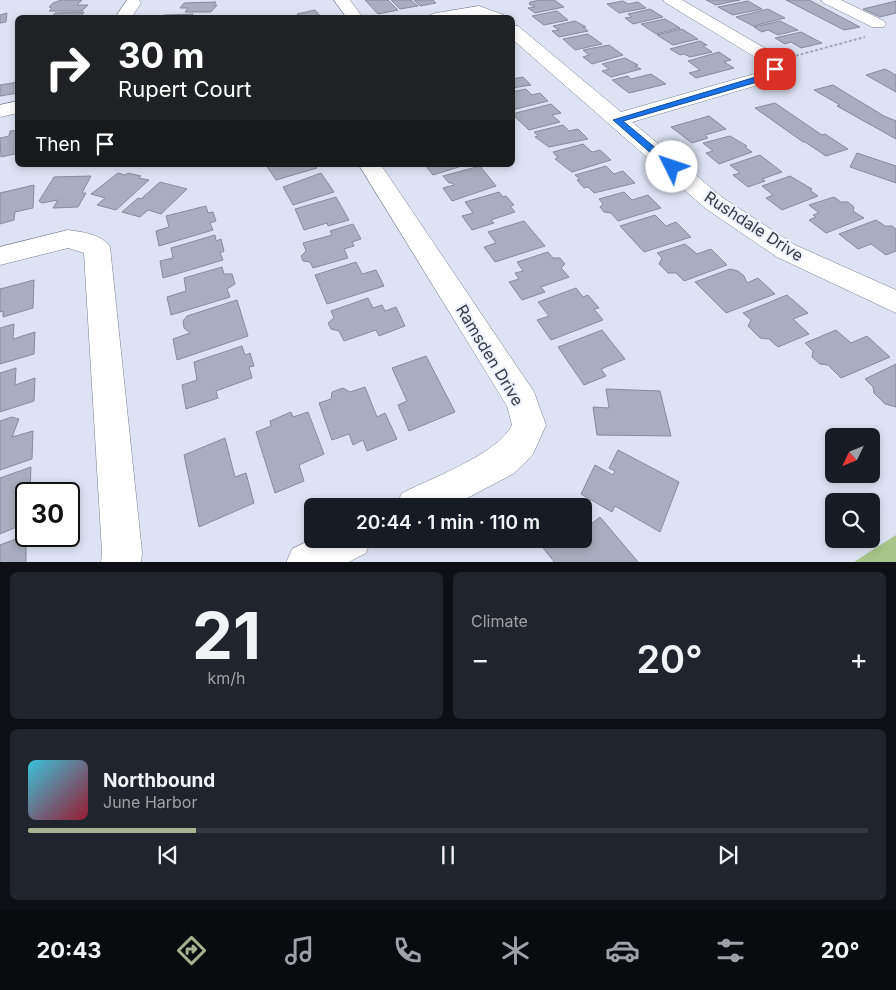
<!DOCTYPE html>
<html lang="en">
<head>
<meta charset="utf-8">
<style>
  body { margin:0; font-family:Inter,sans-serif; background:#20242c; color:#f1f3f6; height:100vh; display:flex; flex-direction:column; font-size:19px; white-space:nowrap }
  * { box-sizing:border-box; margin:0 }
  p { font-size:16px; color:#9ea1a6 }
  .icon { flex:none; width:28px; height:28px; fill:none; stroke:currentColor; stroke-width:2; stroke-linecap:round; stroke-linejoin:round }
  .map { position:relative; height:562px; overflow:hidden }
  .panel { display:flex; flex-direction:column; gap:10px; padding:10px; background:#0d0f14; flex:1 }
  .panel>* { flex:none }
  .guide { position:absolute; left:15px; top:15px; width:500px; height:152px; border-radius:8px; box-shadow:0 2px 8px #0003; background:#202124; color:#fff; overflow:hidden }
  .needle { width:32px; rotate:227deg }
  .fabs { position:absolute; left:825px; top:428px; display:grid; gap:10px }
  .fabs a { display:grid; place-items:center; width:55px; height:55px; border-radius:8px; background:#171b24; box-shadow:0 2px 8px #0003; font-size:25px }
  .speed { position:absolute; left:15px; top:482px; display:flex; gap:10px; font-size:25px; font-weight:700; text-align:center }
  .speed>* { display:grid; place-content:center; width:65px; height:65px; border-radius:50%; background:#171b24; box-shadow:0 2px 8px #0003; line-height:1 }
  .speed .limit { border:2px solid #111; border-radius:8px; background:#fff; color:#111 }
  .pin { position:absolute; display:grid; place-items:center; width:42px; height:42px; color:#fff; margin:-21px; border-radius:10px; box-shadow:0 2px 8px #0006 }
  .me { position:absolute; width:55px; margin:-28px; rotate:311deg; stroke-linejoin:round; filter:drop-shadow(0 0 4px #0008) }
  .turn { display:flex; align-items:center; gap:18px; height:105px; padding:0 20px; font-size:22px }
  .turn .icon { width:65px; height:65px; stroke-width:2.5 }
  .turn b { display:block; font-size:35px; line-height:42px }
  .then { display:flex; align-items:center; height:48px; padding:0 20px; background:#0003; gap:10px; font-size:19px }
  .big { font-size:38px; font-weight:600; line-height:1.1 }
  .panel .widget { flex:1; display:flex; flex-direction:column; justify-content:center; gap:8px; min-width:0; padding:0 18px; border-radius:8px; background:#20242c }
  .panel .dial { align-items:center; gap:0 }
  .dial b { font-size:65px; line-height:1 }
  .song { display:flex; align-items:center; gap:15px }
  .cover { width:60px; height:60px; border-radius:8px; background:linear-gradient(135deg,hsl(190 70% 55%),hsl(350 70% 35%)) }
  .played { height:5px; border-radius:2px; background:linear-gradient(90deg,#a5b393 20%,#363941 20%) }
  .keys { display:flex; justify-content:space-around; direction:ltr }
  .heat { display:flex; justify-content:space-between; align-items:center; font-size:28px; direction:ltr }
  .panel .tiles { flex:1; display:grid; gap:10px; grid-template-columns:1fr 1fr }
  .widget:last-child { grid-column:span 2 }
  .trip { position:absolute; left:304px; top:498px; width:288px; height:50px; border-radius:8px; background:#171b24; box-shadow:0 2px 8px #0003; font-weight:600; line-height:50px; text-align:center }
  .dock { display:flex; height:80px; justify-content:space-around; align-items:center; background:#090b0e; color:#9ea1a6 }
  .dock .icon { width:35px; height:35px }
  .dock .on { color:#a5b393 }
  .dock b { font-size:22px; color:#f1f3f6 }
  .map>svg:first-child { display:block }
  .green { fill:#a8c488 }
  .building { fill:#a8aebd; stroke:#878c9b }
  .lines { fill:none; stroke-linecap:round; stroke-linejoin:round }
  .minor-casing { stroke:#7a808e; stroke-width:1 }
  .path { stroke:#a5aab7; stroke-width:2; stroke-dasharray:3 2; stroke-linecap:butt }
  .minor { fill:#fff; fill-rule:evenodd }
  .route { fill:#1a73e8; stroke:#114b97 }
  .labels { text-anchor:middle; stroke-width:4; stroke-linejoin:round; paint-order:stroke }
  .street-label { font-size:16px; fill:#383b41; stroke:#ebf0fd }
</style>
</head>
<body>
<div class="map">
<svg width="896" height="563" viewBox="0 0 896 563">
  <rect width="100%" height="100%" fill="#dde3f3"/>
  <polygon class="green" points="896,535 896,562 854,562"/>
  <g class="building">
    <polygon points="61,0 82,0 77,5 88,5 82,11 49,11 52,8 49,7 53,3"/>
    <polygon points="365,0 388,0 398,10 378,14"/>
    <polygon points="391,0 411,0 418,6 400,9"/>
    <polygon points="414,0 433,0 436,3 420,6"/>
    <polygon points="541,0 554,0 564,7 535,13 528,8 535,7 529,4 530,2"/>
    <polygon points="706,0 740,0 716,5"/>
    <polygon points="786,0 809,0 860,27 844,30"/>
    <polygon points="623,1 628,4 638,2 646,8 619,13 607,4"/>
    <polygon points="748,1 762,9 733,15 718,7"/>
    <polygon points="896,1 896,13 880,17 863,9"/>
    <polygon points="216,2 214,5 217,5 211,12 185,12 188,8 180,8 184,3"/>
    <polygon points="650,9 663,17 633,24 625,18 632,17 628,14"/>
    <polygon points="768,9 785,18 753,26 736,17"/>
    <polygon points="315,10 322,18 300,18 297,14"/>
    <polygon points="557,11 568,20 544,25 532,16"/>
    <polygon points="84,12 80,18 51,18 55,13"/>
    <polygon points="7,13 6,22 0,23 0,15"/>
    <polygon points="193,14 191,18 163,18 164,15"/>
    <polygon points="665,19 680,28 656,34 641,24"/>
    <polygon points="575,21 586,27 583,27 588,31 559,37 552,31 559,30 553,26"/>
    <polygon points="780,21 798,30 778,35 768,30 762,32 754,27"/>
    <polygon points="682,29 698,39 673,45 657,35"/>
    <polygon points="801,32 822,43 801,48 791,42 785,44 775,38"/>
    <polygon points="588,34 602,44 575,50 563,39"/>
    <polygon points="700,41 707,45 703,46 712,52 690,57 684,54 680,55 670,49"/>
    <polygon points="609,45 623,55 592,64 583,57 589,55 583,50"/>
    <polygon points="719,52 731,60 724,62 734,68 696,78 689,73 700,70 688,61"/>
    <polygon points="625,58 638,65 635,66 641,69 611,77 602,71 609,69 602,64"/>
    <polygon points="885,69 896,75 896,92 866,75"/>
    <polygon points="651,74 666,84 629,93 612,80 628,76 631,79"/>
    <polygon points="523,77 531,85 512,88 512,79"/>
    <polygon points="18,82 18,93 0,96 0,85"/>
    <polygon points="833,85 884,116 896,121 896,139 837,106 840,105 814,90"/>
    <polygon points="526,89 532,95 540,93 548,101 512,110 512,92"/>
    <polygon points="775,103 822,135 825,134 848,149 826,156 805,142 803,142 755,108"/>
    <polygon points="551,104 561,113 552,115 560,122 529,130 512,114"/>
    <polygon points="709,116 726,129 705,135 708,138 692,143 671,127"/>
    <polygon points="563,125 569,131 578,129 588,139 549,147 535,137 538,136 534,132"/>
    <polygon points="18,130 18,152 15,154 1,157 0,138 9,136 10,131"/>
    <polygon points="730,136 747,146 745,147 752,152 719,164 706,153 713,151 703,143"/>
    <polygon points="583,144 592,152 600,150 611,160 572,172 555,159 558,158 553,152"/>
    <polygon points="857,153 896,166 896,183 850,167"/>
    <polygon points="760,155 782,172 762,179 765,181 748,187 733,175 740,173 730,165"/>
    <polygon points="266,165 314,165 317,168 276,180"/>
    <polygon points="425,165 465,165 433,175"/>
    <polygon points="480,166 496,186 452,201 443,188 454,185 452,183 449,183 443,176"/>
    <polygon points="606,166 614,174 623,171 635,183 594,193 588,187 584,188 577,180 580,179 575,175"/>
    <polygon points="118,173 125,175 128,173 141,176 138,178 149,180 116,210 97,205 105,198 91,194"/>
    <polygon points="321,173 334,192 293,205 283,187"/>
    <polygon points="91,176 82,193 86,193 78,207 53,208 58,200 42,203 39,201 54,177"/>
    <polygon points="790,176 812,189 810,190 818,196 782,210 766,198 773,195 762,186"/>
    <polygon points="160,182 187,189 161,214 148,210 140,217 122,212 138,198 141,199"/>
    <polygon points="34,185 33,208 15,212 14,220 0,224 0,193"/>
    <polygon points="499,192 503,197 506,196 514,205 510,206 515,212 491,220 494,223 472,230 462,216 473,213 465,202"/>
    <polygon points="624,192 632,200 648,195 661,208 618,221 611,213 604,212 600,207 603,204 599,199"/>
    <polygon points="336,197 349,220 328,226 327,223 304,230 295,209"/>
    <polygon points="834,197 841,202 848,202 854,207 853,211 864,218 826,233 809,220 816,217 813,215 819,213 809,205"/>
    <polygon points="206,206 208,213 213,212 216,221 210,223 213,230 159,246 156,231 169,227 166,216"/>
    <polygon points="655,215 666,226 676,222 691,237 644,252 620,226"/>
    <polygon points="876,220 885,226 892,226 896,229 896,251 886,255 871,244 858,249 839,234"/>
    <polygon points="524,221 545,246 495,262 484,247 496,243 488,232"/>
    <polygon points="353,224 361,239 352,242 354,246 344,249 348,258 313,268 310,262 303,261 301,256 306,251 303,243 332,235 330,231"/>
    <polygon points="215,235 216,241 221,239 224,251 220,253 223,260 163,278 160,261 173,258 171,248"/>
    <polygon points="685,244 697,254 711,249 727,265 684,281 676,273 668,273 659,264 662,258 657,253"/>
    <polygon points="548,252 553,258 560,258 565,264 561,268 569,277 541,287 545,292 522,300 509,282 519,279 515,273 523,271 517,262"/>
    <polygon points="356,262 362,274 376,270 384,286 327,304 315,275"/>
    <polygon points="222,267 224,274 232,274 235,284 227,289 230,297 171,315 167,297 186,291 184,278"/>
    <polygon points="730,269 738,271 744,276 747,283 758,278 775,294 726,313 695,282"/>
    <polygon points="34,280 33,308 3,317 3,311 0,312 0,289"/>
    <polygon points="576,288 583,297 588,295 599,308 594,309 603,320 551,340 537,320 549,316 538,302"/>
    <polygon points="787,295 808,313 793,319 809,334 778,347 769,339 760,338 748,326 751,320 743,313"/>
    <polygon points="368,298 373,308 382,305 385,311 396,307 405,326 379,336 376,330 344,341 339,331 331,329 328,323 334,318 331,311"/>
    <polygon points="237,300 248,336 177,360 173,339 190,333 184,328 183,321 187,316"/>
    <polygon points="14,324 13,339 35,332 34,354 0,364 0,328"/>
    <polygon points="602,330 625,359 601,369 606,376 584,385 558,347"/>
    <polygon points="836,330 851,343 867,336 890,357 841,378 828,365 820,364 812,357 813,351 805,343"/>
    <polygon points="242,346 245,355 250,353 254,366 249,367 252,378 216,391 218,398 186,409 182,385 197,380 194,362"/>
    <polygon points="426,356 455,412 409,431 398,405 407,401 392,368"/>
    <polygon points="896,364 896,407 885,404 874,393 873,387 865,379"/>
    <polygon points="16,368 15,385 35,378 34,401 0,412 0,373"/>
    <polygon points="365,387 377,417 385,413 397,439 367,451 363,440 353,445 349,434 332,440 319,403 331,399 332,392 343,388 350,392"/>
    <polygon points="606,389 660,391 671,436 597,435 593,407 609,408"/>
    <polygon points="291,412 293,417 308,412 324,454 299,465 304,481 275,493 256,432 271,426 270,421"/>
    <polygon points="12,417 19,419 12,437 33,431 32,459 0,470 0,421"/>
    <polygon points="225,438 235,477 246,473 254,503 199,527 184,455"/>
    <polygon points="618,450 679,482 660,532 615,506 612,512 581,494 595,465 613,475 615,471 609,468"/>
    <polygon points="31,467 30,494 26,494 26,523 0,534 0,478"/>
    <polygon points="600,517 639,563 555,563 536,539 582,539 582,531"/>
    <polygon points="26,535 26,563 0,563 0,545"/>
  </g>
  <g class="lines">
    <defs>
      <g id="minor">
        <polygon points="127,0 139,0 141,3 131,18 115,18"/>
        <polygon points="334,0 350,0 363,18 347,18"/>
        <polygon points="663,0 682,0 780,57 784,69 768,82 632,122 723,198 795,245 896,290 896,313 777,257 705,208 512,39 512,25 518,26 621,112 754,74 766,67 765,63 666,3"/>
        <polygon points="821,0 841,0 884,21 886,24 884,27 872,27 824,3"/>
        <polygon points="479,6 504,15 506,18 478,16 428,18 430,15 436,13"/>
        <polygon points="18,101 18,113 0,117 0,105"/>
        <path d="M359 165H381L534 392 546 425 532 456 513 474 452 506H396L402 493C432 478 498 454 512 425L507 406Z"/>
        <path d="M68 230C82 232 102 234 110 247L142 552 141 563H101L102 552 84 253 68 248 0 265V247Z"/>
        <polygon points="312,539 371,539 366,553 347,563 286,563 292,549"/>
      </g>
    </defs>
    <use href="#minor" class="minor-casing"/>
    <polyline class="path" points="791,57 865,37"/>
    <use href="#minor" class="minor"/>
  </g>
  <polygon class="route" points="772,67 779,69 764,80 623,121 676,165 676,169 669,169 613,120 759,76"/>
  <g class="labels">
    <g class="street-label">
      <text transform="translate(754 226) rotate(33)" y="6">Rushdale Drive</text>
      <text transform="translate(490 355) rotate(59)" y="6">Ramsden Drive</text>
    </g>
  </g>
</svg>
<div class="fabs">
<a><svg class="needle" viewBox="-14 -14 28 28"><path d="M0-13l5 13h-10z" fill="#e53935"/><path d="M0 13l5-13h-10z" fill="#9ea1a6"/></svg></a>
<a><svg class="icon" aria-label="search" viewBox="0 0 24 24"><circle cx="10" cy="10" r="6"/><path d="M15 15l6 6"/></svg></a>
</div>
<div class="speed"><div class="limit">30</div></div>
<div class="pin" style="left:775px;top:69px;background:#d93025"><svg class="icon" aria-label="arrive" viewBox="0 0 24 24"><path d="M6 21V4h12l-3 4 3 4H6"/></svg></div>
<svg class="me" style="left:672px;top:167px" viewBox="-20 -20 40 40"><circle r="19" fill="#fff"/><path d="M0-13L10 11 0 6-10 11z" fill="#1a73e8"/></svg>
<div class="trip">20:44 · 1 min · 110 m</div>
<div class="guide">
<div class="turn"><svg class="icon" aria-label="right" viewBox="0 0 24 24"><path d="M7 20v-9h11M14 6l5 5-5 5"/></svg><div><b>30 m</b>Rupert Court</div></div>
<div class="then">Then<svg class="icon" aria-label="arrive" viewBox="0 0 24 24"><path d="M6 21V4h12l-3 4 3 4H6"/></svg></div>
</div>
</div>
<section class="panel">
<div class="tiles">
<div class="widget dial"><b>21</b><p>km/h</p></div>
<div class="widget"><p>Climate</p>
<div class="heat"><a>−</a><b class="big">20°</b><a>+</a></div>
</div>
<div class="widget">
<div class="song"><i class="cover"></i><div><b>Northbound</b><p>June Harbor</p></div></div>
<div class="played"></div>
<div class="keys"><svg class="icon" aria-label="previous" viewBox="0 0 24 24"><path d="M18 5L8 12l10 7zM5 5v14"/></svg><svg class="icon" aria-label="pause" viewBox="0 0 24 24"><path d="M8 5v14M16 5v14"/></svg><svg class="icon" aria-label="next" viewBox="0 0 24 24"><path d="M6 5l10 7-10 7zM19 5v14"/></svg></div>
</div>
</div>
</section>
<nav class="dock">
<b>20:43</b>
<svg class="icon on" aria-label="directions" viewBox="0 0 24 24"><path d="M12 3l9 9-9 9-9-9zM9 14v-3h6M13 9l2 2-2 2"/></svg>
<svg class="icon" aria-label="music" viewBox="0 0 24 24"><path d="M9 18V5l10-2v13"/><circle cx="6" cy="18" r="3"/><circle cx="16" cy="16" r="3"/></svg>
<svg class="icon" aria-label="phone" viewBox="0 0 24 24"><path d="M5 4h4l2 5-3 2q2 4 5 5l2-3 5 2v4C11 20 4 13 5 4z"/></svg>
<svg class="icon" aria-label="climate" viewBox="0 0 24 24"><path d="M12 3v18M4 7l16 10M4 17L20 7"/></svg>
<svg class="icon" aria-label="car" viewBox="0 0 24 24"><path d="M5 17H2v-5l4-1 3-4h7l3 4 3 1v5h-3M9 17h6M6 11h13"/><circle cx="7" cy="17" r="2"/><circle cx="17" cy="17" r="2"/></svg>
<svg class="icon" aria-label="filters" viewBox="0 0 24 24"><path d="M4 7h16M4 17h16"/><circle cx="9" cy="7" r="2"/><circle cx="15" cy="17" r="2"/></svg>
<b>20°</b>
</nav>
</body>
</html>
